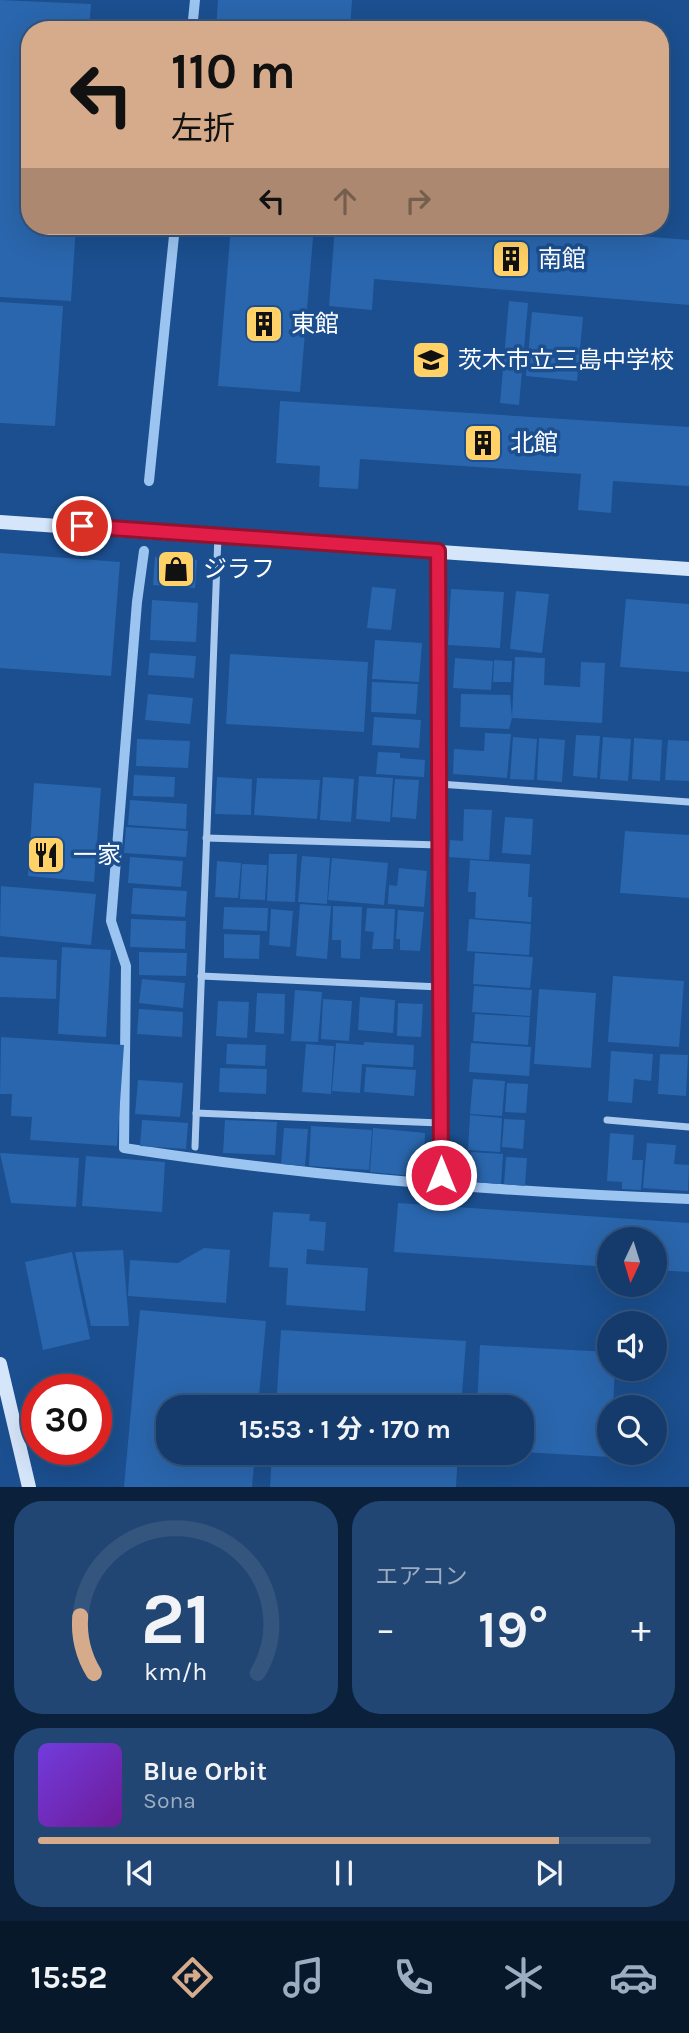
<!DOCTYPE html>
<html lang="ja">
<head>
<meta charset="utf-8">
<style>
  body { margin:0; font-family:Karla,"Noto Sans JP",sans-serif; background:#214673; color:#f1f3f6; height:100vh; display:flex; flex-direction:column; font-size:26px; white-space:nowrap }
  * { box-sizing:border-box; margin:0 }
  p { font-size:23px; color:#9dadc1 }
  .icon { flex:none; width:38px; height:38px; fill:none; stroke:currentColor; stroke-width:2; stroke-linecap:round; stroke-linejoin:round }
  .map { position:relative; height:1487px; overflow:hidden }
  .details { display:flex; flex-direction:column; gap:14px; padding:14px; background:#0b203b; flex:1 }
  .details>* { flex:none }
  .banner { position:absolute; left:21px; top:21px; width:648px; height:214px; border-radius:28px; box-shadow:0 7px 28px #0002,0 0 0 2px #33557e; background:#d6ab8b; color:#111; overflow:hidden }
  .needle { width:46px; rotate:184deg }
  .fabs { position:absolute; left:597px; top:1227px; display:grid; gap:14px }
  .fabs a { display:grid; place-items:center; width:70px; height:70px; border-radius:50%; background:#143b6b; box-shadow:0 7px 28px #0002,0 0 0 2px #33557e; font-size:35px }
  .speed { position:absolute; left:21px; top:1374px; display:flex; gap:14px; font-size:35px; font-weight:700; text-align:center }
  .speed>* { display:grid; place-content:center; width:91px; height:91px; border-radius:50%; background:#143b6b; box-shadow:0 7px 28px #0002,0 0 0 2px #33557e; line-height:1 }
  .speed .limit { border:10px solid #d22; background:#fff; color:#111 }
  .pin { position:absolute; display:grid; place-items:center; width:60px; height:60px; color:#fff; margin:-30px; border:4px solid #fff; border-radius:50%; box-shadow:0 2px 7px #0007 }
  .me { position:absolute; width:77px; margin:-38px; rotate:0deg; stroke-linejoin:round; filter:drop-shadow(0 0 5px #0008) }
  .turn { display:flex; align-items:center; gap:24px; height:147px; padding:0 35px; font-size:32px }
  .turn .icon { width:91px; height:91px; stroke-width:2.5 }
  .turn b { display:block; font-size:49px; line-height:60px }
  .lanes { display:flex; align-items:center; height:66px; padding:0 35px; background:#0003; justify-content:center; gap:35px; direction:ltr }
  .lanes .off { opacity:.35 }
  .big { font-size:52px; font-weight:700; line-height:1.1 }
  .details .card { flex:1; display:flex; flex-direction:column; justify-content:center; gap:10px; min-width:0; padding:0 24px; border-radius:28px; background:#214673 }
  .details .dial { align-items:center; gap:0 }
  .dial svg { height:182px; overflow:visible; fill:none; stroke:#33557e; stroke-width:7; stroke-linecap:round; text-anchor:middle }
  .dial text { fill:#f1f3f6; stroke:none }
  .song { display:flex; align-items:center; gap:21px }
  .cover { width:84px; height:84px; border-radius:10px; background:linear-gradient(135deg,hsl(260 70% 55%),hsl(280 70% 35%)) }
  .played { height:7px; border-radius:4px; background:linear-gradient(90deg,#d6ab8b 85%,#33557e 85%) }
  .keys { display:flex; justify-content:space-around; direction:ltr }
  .heat { display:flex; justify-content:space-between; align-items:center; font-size:38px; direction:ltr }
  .details .tiles { flex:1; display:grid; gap:14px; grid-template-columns:1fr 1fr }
  .card:last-child { grid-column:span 2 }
  .trip { position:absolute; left:156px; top:1395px; width:378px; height:70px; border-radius:28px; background:#143b6b; box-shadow:0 7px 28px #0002,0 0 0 2px #33557e; font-weight:700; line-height:70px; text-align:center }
  .tab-bar { display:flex; height:112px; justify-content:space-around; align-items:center; background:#08182b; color:#9dadc1 }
  .tab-bar .icon { width:49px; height:49px }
  .tab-bar .selected { color:#d6ab8b }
  .tab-bar b { font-size:32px; color:#f1f3f6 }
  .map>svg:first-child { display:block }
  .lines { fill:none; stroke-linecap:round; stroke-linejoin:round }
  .stream { stroke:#9cc4f0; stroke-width:10 }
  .building { fill:#2a66ad }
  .street { stroke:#a9c9ee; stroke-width:7 }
  .secondary { stroke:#d6e6fa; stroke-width:14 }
  .route-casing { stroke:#92132f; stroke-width:18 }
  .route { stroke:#e11d48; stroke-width:12 }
  .labels { text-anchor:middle; stroke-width:7; stroke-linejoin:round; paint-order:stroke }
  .poi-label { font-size:24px; fill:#fff; stroke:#1b4f8f; text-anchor:start }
</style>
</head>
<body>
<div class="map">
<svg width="689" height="1487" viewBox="0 0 689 1487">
  <rect width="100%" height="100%" fill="#1b4f8f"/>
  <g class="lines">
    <g class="stream">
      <polyline points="192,30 195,0"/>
      <polyline points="149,481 175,226"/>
      <path d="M144 551 137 602 111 921 126 966 124 1148C311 1177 500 1192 689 1199"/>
    </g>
  </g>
  <g class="building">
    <polygon points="0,0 91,4 89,30 30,30 30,226 76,226 71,301 0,297"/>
    <polygon points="218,0 352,0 350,30 216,30"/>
    <polygon points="231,226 314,226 300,392 218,386"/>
    <polygon points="335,226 520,226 689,240 689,305 374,279 372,310 329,306"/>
    <polygon points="509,301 528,303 519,405 500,403"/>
    <polygon points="0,302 63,306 55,426 0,423"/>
    <polygon points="532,312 583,317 577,381 526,376"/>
    <polygon points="280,401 689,427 689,486 613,481 611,513 578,510 581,474 360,459 358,489 319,487 320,466 276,463"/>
    <polygon points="0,553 120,562 111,676 0,668"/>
    <polygon points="155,557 197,560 195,588 153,585"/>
    <polygon points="372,587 396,589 391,630 367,628"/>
    <polygon points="451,589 504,592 500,648 448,645"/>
    <polygon points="516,591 549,594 542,653 510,649"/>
    <polygon points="626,599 689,604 689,672 620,667"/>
    <polygon points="152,600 198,603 196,642 150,640"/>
    <polygon points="375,640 422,643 419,682 372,679"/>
    <polygon points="150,653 196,656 194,678 148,675"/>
    <polygon points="230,654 368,662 364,732 226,724"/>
    <polygon points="515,657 545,658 544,685 580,687 581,662 605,663 602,723 512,718 509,729 460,727 461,694 510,695 512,718"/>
    <polygon points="455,658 493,661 491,690 453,688"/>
    <polygon points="494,660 512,661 511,682 493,682"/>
    <polygon points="372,682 418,684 416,714 371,712"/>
    <polygon points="148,694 193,698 190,724 145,720"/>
    <polygon points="374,717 421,720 419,748 372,745"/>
    <polygon points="485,733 511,734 507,778 453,774 454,749 484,751"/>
    <polygon points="576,735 600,736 597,778 573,776"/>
    <polygon points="513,737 537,739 534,780 510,779"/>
    <polygon points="603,737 631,739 628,781 600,779"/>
    <polygon points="539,738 565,740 562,782 537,780"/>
    <polygon points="634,738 662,740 660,781 632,779"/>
    <polygon points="137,739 190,741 188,768 136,766"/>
    <polygon points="668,740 689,741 689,781 665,780"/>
    <polygon points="378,752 400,753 400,758 425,760 424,777 376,774"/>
    <polygon points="134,775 175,777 174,797 133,796"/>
    <polygon points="359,776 393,778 390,822 356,819"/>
    <polygon points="217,777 252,779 251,815 215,814"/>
    <polygon points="323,777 354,779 351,822 320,820"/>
    <polygon points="257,778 320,780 317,819 254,815"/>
    <polygon points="395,779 419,780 416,819 392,817"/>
    <polygon points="34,783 101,788 94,882 28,876"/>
    <polygon points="130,800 187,804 186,829 128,825"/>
    <polygon points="464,809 492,810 489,860 449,857 450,840 463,841"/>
    <polygon points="505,817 533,819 531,855 502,853"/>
    <polygon points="126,827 188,831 186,857 124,853"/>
    <polygon points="625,831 689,835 689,898 620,893"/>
    <polygon points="269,854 297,854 295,902 267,901"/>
    <polygon points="302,856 330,858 327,904 298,902"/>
    <polygon points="130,857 183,861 181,887 128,883"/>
    <polygon points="332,858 388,863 384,905 328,900"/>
    <polygon points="470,860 530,864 528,897 532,897 531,922 475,918 476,892 468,892"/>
    <polygon points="217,861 241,863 238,898 215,897"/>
    <polygon points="242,864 267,865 265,900 240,899"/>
    <polygon points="399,868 427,871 424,907 388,904 389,885 397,886"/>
    <polygon points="1,886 96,894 91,945 0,936"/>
    <polygon points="133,888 187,891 185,917 131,914"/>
    <polygon points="300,904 331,906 327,959 296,956"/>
    <polygon points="333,906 362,907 360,959 341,958 341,940 332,940"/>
    <polygon points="224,907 268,908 267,931 223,929"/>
    <polygon points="367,908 395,909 393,949 372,949 374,932 365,931"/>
    <polygon points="271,909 293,911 290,947 269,945"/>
    <polygon points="398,910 424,912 420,951 400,950 400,939 396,939"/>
    <polygon points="131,919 186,921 185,949 130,947"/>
    <polygon points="469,919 531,924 529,955 467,951"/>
    <polygon points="224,934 260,935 259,959 224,958"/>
    <polygon points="62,947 111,950 106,1037 58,1034"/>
    <polygon points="139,952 187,953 186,976 139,975"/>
    <polygon points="475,953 533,957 530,988 473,984"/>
    <polygon points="0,957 57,960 56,999 0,997"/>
    <polygon points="613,976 684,981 679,1047 608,1042"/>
    <polygon points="142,979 185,983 183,1008 139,1003"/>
    <polygon points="474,986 532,990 530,1016 472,1012"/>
    <polygon points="539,989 596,993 591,1068 534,1064"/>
    <polygon points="295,990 322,992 318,1042 291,1041"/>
    <polygon points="257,993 285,994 284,1034 255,1032"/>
    <polygon points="360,997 395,1000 393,1033 358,1030"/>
    <polygon points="323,999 352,1001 349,1041 321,1039"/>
    <polygon points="218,1001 249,1002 247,1038 216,1036"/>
    <polygon points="398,1003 423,1004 421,1037 397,1036"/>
    <polygon points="139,1009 183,1012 182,1037 137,1034"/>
    <polygon points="475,1014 530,1017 528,1045 473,1041"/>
    <polygon points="1,1037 124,1045 117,1146 30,1140 32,1117 11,1116 12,1094 0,1094"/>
    <polygon points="364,1042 414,1045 413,1067 362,1064 360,1093 332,1091 336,1043 364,1045"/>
    <polygon points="471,1043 531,1047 529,1076 469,1072"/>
    <polygon points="227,1044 266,1045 265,1066 226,1064"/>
    <polygon points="306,1044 334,1046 331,1094 302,1092"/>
    <polygon points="611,1051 653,1054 651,1081 634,1079 632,1103 608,1101"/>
    <polygon points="660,1054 688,1055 686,1096 658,1094"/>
    <polygon points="366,1067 416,1070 414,1096 364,1092"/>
    <polygon points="220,1068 267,1069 266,1094 219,1092"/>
    <polygon points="473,1079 505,1081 502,1116 470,1114"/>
    <polygon points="138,1080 183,1083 180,1117 135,1114"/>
    <polygon points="507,1083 528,1084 526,1113 505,1112"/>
    <polygon points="470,1115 502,1118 500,1152 468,1150"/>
    <polygon points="504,1119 525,1120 523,1149 502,1147"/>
    <polygon points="142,1120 188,1123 186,1149 140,1146"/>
    <polygon points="225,1120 277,1122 275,1155 223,1153"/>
    <polygon points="311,1126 372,1130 369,1170 309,1166"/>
    <polygon points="284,1128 308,1129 305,1166 281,1164"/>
    <polygon points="373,1128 425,1133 423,1177 370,1172"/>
    <polygon points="610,1133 634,1135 632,1160 643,1160 641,1190 622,1189 622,1182 607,1181"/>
    <polygon points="647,1143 676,1145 674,1164 689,1165 688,1191 643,1188"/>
    <polygon points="471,1152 503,1154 501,1184 469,1182"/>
    <polygon points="0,1153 79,1158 76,1207 11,1203"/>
    <polygon points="86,1156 165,1162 162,1212 82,1206"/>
    <polygon points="506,1157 527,1158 525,1186 504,1184"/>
    <polygon points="398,1203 689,1223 689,1272 654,1270 654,1239 609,1239 609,1267 394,1252"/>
    <polygon points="273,1212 310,1214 309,1221 326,1222 324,1251 307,1249 306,1264 368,1268 365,1311 286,1305 288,1268 269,1267"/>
    <polygon points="204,1248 230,1250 226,1303 128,1296 130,1260 178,1263"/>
    <polygon points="123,1250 129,1326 91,1326 75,1252"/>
    <polygon points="72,1252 90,1339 43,1350 25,1262"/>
    <polygon points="140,1310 266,1321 258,1407 168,1407 168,1452 255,1452 252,1487 124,1487"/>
    <polygon points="281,1330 466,1341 461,1407 276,1407"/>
    <polygon points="480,1345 609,1352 609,1368 615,1368 613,1407 609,1407 610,1457 522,1452 522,1407 477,1407"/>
    <polygon points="272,1452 458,1452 456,1487 270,1487"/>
  </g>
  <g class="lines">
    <g class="street">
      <polyline points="438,552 441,1175"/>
      <polyline points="439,784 689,802"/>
      <polyline points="206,838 439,845"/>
      <polyline points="201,976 440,987"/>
      <polyline points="196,1113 440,1123"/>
      <polyline points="607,1120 689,1127"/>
      <polyline points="195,1147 218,535"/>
    </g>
    <g class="secondary">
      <polyline points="0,522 689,569"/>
      <polyline points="0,1364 29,1487"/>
    </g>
  </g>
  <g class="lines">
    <defs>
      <polyline id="route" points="82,526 438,551 441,1175"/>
    </defs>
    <use href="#route" class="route-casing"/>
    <use href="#route" class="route"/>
  </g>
  <defs>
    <symbol id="building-square" viewBox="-11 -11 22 22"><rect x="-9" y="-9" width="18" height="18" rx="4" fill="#ffd166" stroke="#1b4f8f"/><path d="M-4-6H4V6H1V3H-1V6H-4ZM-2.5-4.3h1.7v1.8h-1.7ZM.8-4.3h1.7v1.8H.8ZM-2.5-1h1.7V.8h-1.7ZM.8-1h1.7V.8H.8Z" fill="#111"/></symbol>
    <symbol id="school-square" viewBox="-11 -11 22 22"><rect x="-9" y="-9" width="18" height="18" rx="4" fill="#ffd166" stroke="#1b4f8f"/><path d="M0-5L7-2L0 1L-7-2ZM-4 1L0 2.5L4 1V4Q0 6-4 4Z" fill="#111"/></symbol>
    <symbol id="shop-square" viewBox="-11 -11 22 22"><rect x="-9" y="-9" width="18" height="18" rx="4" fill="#ffd166" stroke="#1b4f8f"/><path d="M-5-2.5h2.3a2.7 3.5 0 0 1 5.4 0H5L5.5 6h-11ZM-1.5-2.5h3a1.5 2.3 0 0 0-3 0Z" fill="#111"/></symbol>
    <symbol id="restaurant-square" viewBox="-11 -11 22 22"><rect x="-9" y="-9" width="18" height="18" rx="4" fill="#ffd166" stroke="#1b4f8f"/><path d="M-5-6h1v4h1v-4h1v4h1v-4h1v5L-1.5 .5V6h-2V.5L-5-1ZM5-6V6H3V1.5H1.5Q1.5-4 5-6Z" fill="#111"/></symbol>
  </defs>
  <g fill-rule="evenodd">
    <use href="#building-square" x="489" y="237" width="44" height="44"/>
    <use href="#building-square" x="242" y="302" width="44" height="44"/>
    <use href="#school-square" x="409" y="338" width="44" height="44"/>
    <use href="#building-square" x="461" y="421" width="44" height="44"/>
    <use href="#shop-square" x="154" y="547" width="44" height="44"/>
    <use href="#restaurant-square" x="24" y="833" width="44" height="44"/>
  </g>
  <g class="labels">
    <g class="poi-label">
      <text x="538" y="267">南館</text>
      <text x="291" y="332">東館</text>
      <text x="458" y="368">茨木市立三島中学校</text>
      <text x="510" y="451">北館</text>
      <text x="203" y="577">ジラフ</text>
      <text x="73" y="863">一家</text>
    </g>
  </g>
</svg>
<div class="fabs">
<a><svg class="needle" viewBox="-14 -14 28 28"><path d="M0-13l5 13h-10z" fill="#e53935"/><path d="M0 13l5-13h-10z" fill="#9dadc1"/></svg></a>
<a><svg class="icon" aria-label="sound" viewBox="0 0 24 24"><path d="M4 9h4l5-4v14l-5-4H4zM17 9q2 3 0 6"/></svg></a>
<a><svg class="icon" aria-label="search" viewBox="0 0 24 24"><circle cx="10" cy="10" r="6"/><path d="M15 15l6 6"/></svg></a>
</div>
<div class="speed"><div class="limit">30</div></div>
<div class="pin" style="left:82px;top:526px;background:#d93025"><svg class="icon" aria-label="arrive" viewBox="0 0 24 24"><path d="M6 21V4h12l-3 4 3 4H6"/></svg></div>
<svg class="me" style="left:441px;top:1175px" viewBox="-20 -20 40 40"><circle r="17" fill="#e11d48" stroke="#fff" stroke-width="3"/><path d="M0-11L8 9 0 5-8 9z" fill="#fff"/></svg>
<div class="trip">15:53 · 1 分 · 170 m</div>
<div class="banner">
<div class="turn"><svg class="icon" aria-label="left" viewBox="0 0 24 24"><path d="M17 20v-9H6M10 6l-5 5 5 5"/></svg><div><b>110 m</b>左折</div></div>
<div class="lanes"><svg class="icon" aria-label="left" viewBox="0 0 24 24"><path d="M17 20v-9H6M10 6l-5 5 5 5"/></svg><svg class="icon off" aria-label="ahead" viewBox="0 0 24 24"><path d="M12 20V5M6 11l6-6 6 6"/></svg><svg class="icon off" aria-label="right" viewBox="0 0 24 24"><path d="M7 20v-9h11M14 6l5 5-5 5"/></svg></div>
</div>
</div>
<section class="details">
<div class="tiles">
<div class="card dial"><svg viewBox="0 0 100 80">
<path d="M14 69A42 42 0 1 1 86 69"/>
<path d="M14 69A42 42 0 0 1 8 44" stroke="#d6ab8b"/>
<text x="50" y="56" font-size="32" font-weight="700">21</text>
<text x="50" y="72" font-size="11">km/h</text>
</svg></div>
<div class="card"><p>エアコン</p>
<div class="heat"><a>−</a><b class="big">19°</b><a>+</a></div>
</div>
<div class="card">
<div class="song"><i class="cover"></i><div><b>Blue Orbit</b><p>Sona</p></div></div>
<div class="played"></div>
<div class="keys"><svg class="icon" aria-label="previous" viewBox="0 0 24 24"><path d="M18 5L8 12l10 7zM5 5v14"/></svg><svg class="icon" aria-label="pause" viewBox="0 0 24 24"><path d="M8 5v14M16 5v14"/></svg><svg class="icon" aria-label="next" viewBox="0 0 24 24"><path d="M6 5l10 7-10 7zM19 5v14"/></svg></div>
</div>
</div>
</section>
<nav class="tab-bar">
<b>15:52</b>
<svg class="icon selected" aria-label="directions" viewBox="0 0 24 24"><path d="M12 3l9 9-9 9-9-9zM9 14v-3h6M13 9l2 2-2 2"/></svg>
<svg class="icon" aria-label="music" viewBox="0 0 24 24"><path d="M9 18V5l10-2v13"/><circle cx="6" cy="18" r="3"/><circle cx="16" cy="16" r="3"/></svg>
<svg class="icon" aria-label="phone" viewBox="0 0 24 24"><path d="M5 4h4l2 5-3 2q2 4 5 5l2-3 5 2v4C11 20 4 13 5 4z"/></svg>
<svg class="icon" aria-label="climate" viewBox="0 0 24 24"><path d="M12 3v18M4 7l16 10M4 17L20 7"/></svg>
<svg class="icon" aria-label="car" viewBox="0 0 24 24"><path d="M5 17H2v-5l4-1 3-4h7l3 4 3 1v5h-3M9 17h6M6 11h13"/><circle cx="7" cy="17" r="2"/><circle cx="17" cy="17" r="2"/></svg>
</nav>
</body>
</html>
